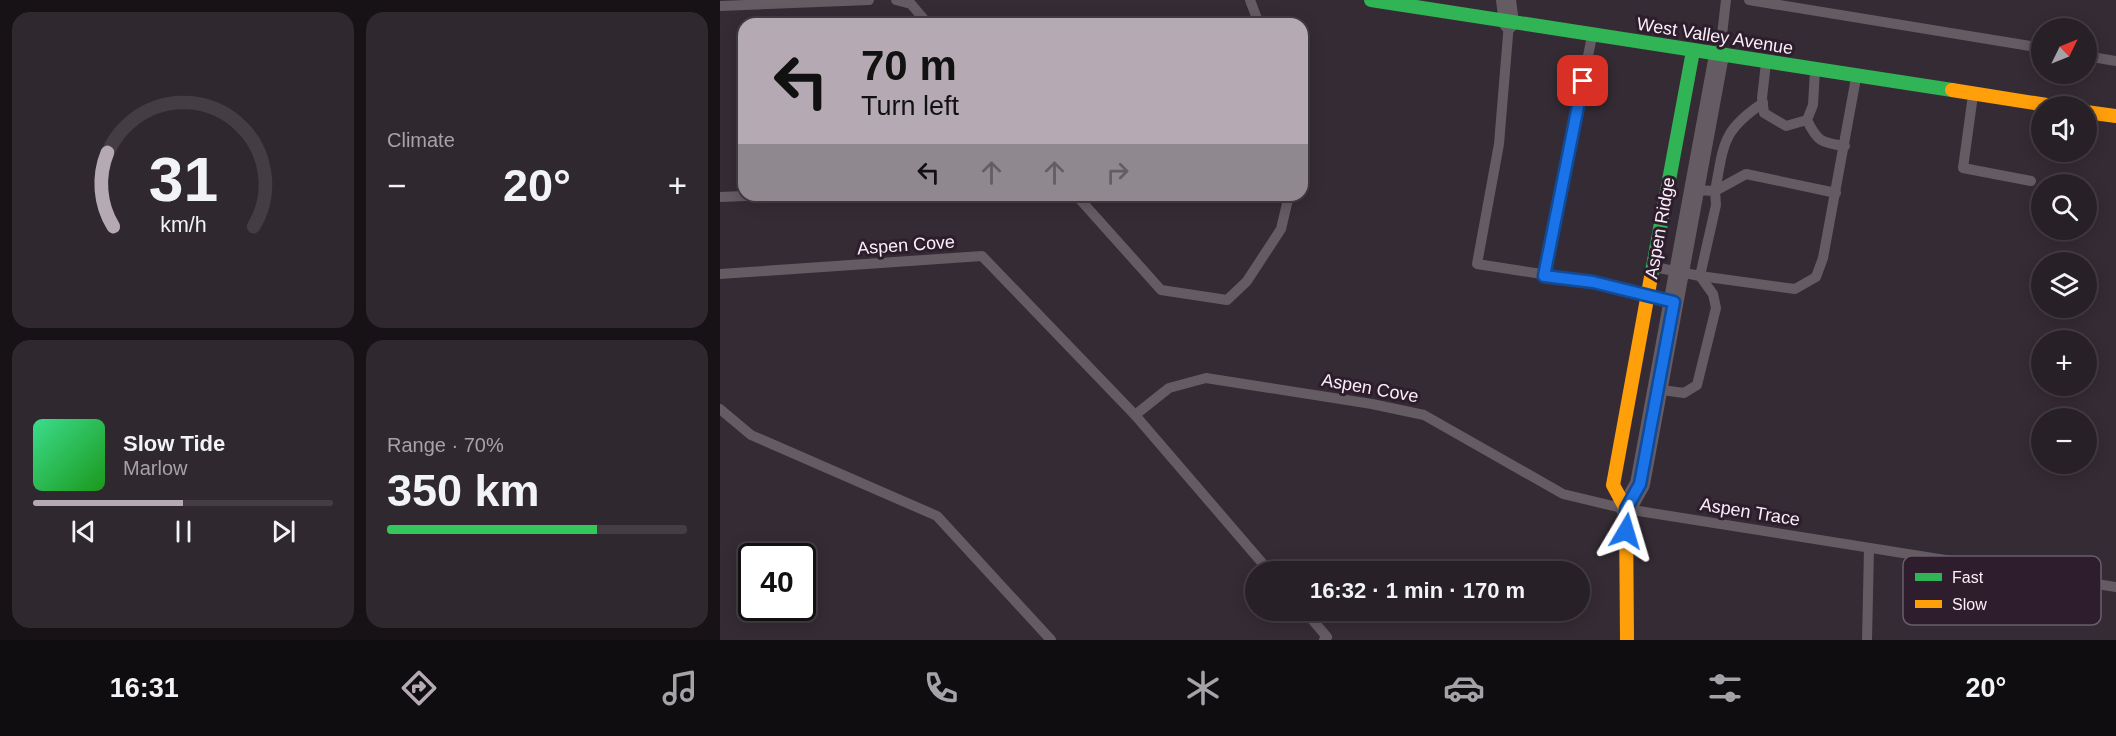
<!DOCTYPE html>
<html lang="en">
<head>
<meta charset="utf-8">
<style>
  body { margin:0; font-family:Helvetica,sans-serif; background:#30282f; color:#f1f3f6; height:100vh; display:flex; flex-direction:column; font-size:22px; white-space:nowrap }
  * { box-sizing:border-box; margin:0 }
  p { font-size:20px; color:#a5a3a7 }
  .icon { flex:none; width:33px; height:33px; fill:none; stroke:currentColor; stroke-width:2; stroke-linecap:round; stroke-linejoin:round }
  .map { position:relative; flex:1; overflow:hidden }
  .panel { display:flex; flex-direction:column; gap:12px; padding:12px; background:#161215; width:720px }
  .panel>* { flex:none }
  .top-card { position:absolute; left:18px; top:18px; width:570px; height:183px; border-radius:18px; box-shadow:0 3px 15px #0003,0 0 0 2px #443e44; background:#b5aab3; color:#111; overflow:hidden }
  .needle { width:39px; rotate:47deg }
  .controls { position:absolute; left:1311px; top:18px; display:grid; gap:12px }
  .controls a { display:grid; place-items:center; width:66px; height:66px; border-radius:50%; background:#282027; box-shadow:0 3px 15px #0003,0 0 0 2px #443e44; font-size:30px }
  .speed { position:absolute; left:18px; top:543px; display:flex; gap:12px; font-size:30px; font-weight:700; text-align:center }
  .speed>* { display:grid; place-content:center; width:78px; height:78px; border-radius:50%; background:#282027; box-shadow:0 3px 15px #0003,0 0 0 2px #443e44; line-height:1 }
  .speed .limit { border:3px solid #111; border-radius:9px; background:#fff; color:#111 }
  .pin { position:absolute; display:grid; place-items:center; width:51px; height:51px; color:#fff; margin:-26px; border-radius:12px; box-shadow:0 3px 9px #0006 }
  .me { position:absolute; width:66px; margin:-33px; rotate:7deg; stroke-linejoin:round; filter:drop-shadow(0 0 4px #0008) }
  .turn { display:flex; align-items:center; gap:21px; height:126px; padding:0 24px; font-size:27px }
  .turn .icon { width:78px; height:78px; stroke-width:2.5 }
  .turn b { display:block; font-size:42px; line-height:51px }
  .lanes { display:flex; align-items:center; height:57px; padding:0 24px; background:#0003; justify-content:center; gap:30px; direction:ltr }
  .lanes .off { opacity:.35 }
  .big { font-size:45px; font-weight:800; line-height:1.1 }
  .panel .tile { flex:1; display:flex; flex-direction:column; justify-content:center; gap:9px; min-width:0; padding:0 21px; border-radius:18px; background:#30282f }
  .panel .dial { align-items:center; gap:0 }
  .dial svg { height:156px; overflow:visible; fill:none; stroke:#443e44; stroke-width:7; stroke-linecap:round; text-anchor:middle }
  .dial text { fill:#f1f3f6; stroke:none }
  .song { display:flex; align-items:center; gap:18px }
  .cover { width:72px; height:72px; border-radius:9px; background:linear-gradient(135deg,hsl(150 70% 55%),hsl(120 70% 35%)) }
  .played { height:6px; border-radius:3px; background:linear-gradient(90deg,#b5aab3 50%,#443e44 50%) }
  .keys { display:flex; justify-content:space-around; direction:ltr }
  .heat { display:flex; justify-content:space-between; align-items:center; font-size:33px; direction:ltr }
  .charge { height:9px; border-radius:4px; background:linear-gradient(90deg,#34c759 70%,#443e44 0) }
  .panel .tiles { flex:1; display:grid; gap:12px; grid-template-columns:repeat(2,1fr) }
  .trip { position:absolute; left:525px; top:561px; width:345px; height:60px; border-radius:30px; background:#282027; box-shadow:0 3px 15px #0003,0 0 0 2px #443e44; font-weight:800; line-height:60px; text-align:center }
  .tab-bar { display:flex; height:96px; justify-content:space-around; align-items:center; background:#100d10; color:#a5a3a7 }
  .tab-bar .icon { width:42px; height:42px }
  .tab-bar .current { color:#b5aab3 }
  .tab-bar b { font-size:27px; color:#f1f3f6 }
  main { display:flex; flex:1; min-height:0 }
  .map>svg:first-child { display:block }
  .lines { fill:none; stroke-linecap:round; stroke-linejoin:round }
  .lane { stroke:#645b63; stroke-width:10 }
  .street { stroke:#645b63; stroke-width:20 }
  .fast { stroke:#30b455; stroke-width:14 }
  .slow { stroke:#ff9f0a; stroke-width:14 }
  .route-casing { stroke:#114b97; stroke-width:15 }
  .route { stroke:#1a73e8; stroke-width:10 }
  .labels { text-anchor:middle; stroke-width:6; stroke-linejoin:round; paint-order:stroke }
  .street-label { font-size:18px; fill:#faeef8; stroke:#2e1d2d }
  .key { fill:#2e1d2d; stroke:#6b5c6a; stroke-width:1.5 }
  .key-label { font-size:16px; fill:#faeef8 }
</style>
</head>
<body>
<main>
<section class="panel">
<div class="tiles">
<div class="tile dial"><svg viewBox="0 0 100 80">
<path d="M14 69A42 42 0 1 1 86 69"/>
<path d="M14 69A42 42 0 0 1 11 31" stroke="#b5aab3"/>
<text x="50" y="56" font-size="32" font-weight="700">31</text>
<text x="50" y="72" font-size="11">km/h</text>
</svg></div>
<div class="tile"><p>Climate</p>
<div class="heat"><a>−</a><b class="big">20°</b><a>+</a></div>
</div>
<div class="tile">
<div class="song"><i class="cover"></i><div><b>Slow Tide</b><p>Marlow</p></div></div>
<div class="played"></div>
<div class="keys"><svg class="icon" aria-label="previous" viewBox="0 0 24 24"><path d="M18 5L8 12l10 7zM5 5v14"/></svg><svg class="icon" aria-label="pause" viewBox="0 0 24 24"><path d="M8 5v14M16 5v14"/></svg><svg class="icon" aria-label="next" viewBox="0 0 24 24"><path d="M6 5l10 7-10 7zM19 5v14"/></svg></div>
</div>
<div class="tile"><p>Range · 70%</p><b class="big">350 km</b><div class="charge"></div></div>
</div>
</section>
<div class="map">
<svg width="1396" height="640" viewBox="0 0 1396 640">
  <rect width="100%" height="100%" fill="#352b34"/>
  <g class="lines">
    <g class="lane">
      <polyline points="176,0 191,4 208,24"/>
      <polyline points="530,0 539,24"/>
      <polyline points="1029,0 1322,48"/>
      <polyline points="0,6 149,0"/>
      <polyline points="789,23 779,144 757,264 873,282 928,297"/>
      <polyline points="1000,52 1006,0"/>
      <polyline points="1366,56 1396,61"/>
      <polyline points="1046,63 1042,98 1044,113 1066,126 1087,120 1093,105 1095,70"/>
      <polyline points="1253,95 1243,168 1311,181"/>
      <path d="M1087 120C1097 141 1101 143 1125 146"/>
      <polyline points="995,191 1026,174 1116,193"/>
      <path d="M995 191C1004 145 1001 131 1043 103"/>
      <polyline points="356,195 441,290 507,300 527,281 561,229 569,195"/>
      <polyline points="0,197 47,195"/>
      <polyline points="934,267 980,276 996,205 995,191 975,190"/>
      <polyline points="0,274 262,256 415,415 550,572"/>
      <polyline points="824,276 872,36"/>
      <polyline points="980,276 1075,289 1096,277 1103,258 1136,78"/>
      <polyline points="934,389 964,393 977,385 996,308 993,294 980,276"/>
      <polyline points="0,409 31,435 217,516 331,640"/>
      <polyline points="415,415 449,388 486,378 652,404 704,415 843,494 906,509 1396,587"/>
      <polyline points="584,610 607,637 604,640"/>
      <polyline points="1147,640 1149,548"/>
    </g>
    <g class="street">
      <polyline points="786,0 789,23"/>
      <polyline points="906,509 920,484 999,55"/>
    </g>
    <g class="fast">
      <polyline points="651,0 1232,90"/>
      <polyline points="931,277 973,51"/>
    </g>
    <g class="slow">
      <polyline points="1232,90 1333,106"/>
      <polyline points="1366,112 1396,116"/>
      <polyline points="907,640 906,509 893,485 931,277"/>
    </g>
  </g>
  <g class="lines">
    <defs>
      <polyline id="route" points="863,81 824,276 873,282 954,302 920,484 906,509 906,531"/>
    </defs>
    <use href="#route" class="route-casing"/>
    <use href="#route" class="route"/>
  </g>
  <g class="labels">
    <g class="street-label">
      <text transform="translate(995 36) rotate(9)" y="6">West Valley Avenue</text>
      <text transform="translate(940 228) rotate(-80)" y="6">Aspen Ridge</text>
      <text transform="translate(186 245) rotate(-4)" y="6">Aspen Cove</text>
      <text transform="translate(650 388) rotate(10)" y="6">Aspen Cove</text>
      <text transform="translate(1030 512) rotate(9)" y="6">Aspen Trace</text>
    </g>
  </g>
  <rect x="1183" y="556" width="198" height="69" rx="9" class="key"/>
  <rect x="1195" y="573" width="27" height="8" fill="#30b455"/>
  <rect x="1195" y="600" width="27" height="8" fill="#ff9f0a"/>
  <g class="key-label">
    <text x="1232" y="583">Fast</text>
    <text x="1232" y="610">Slow</text>
  </g>
</svg>
<div class="controls">
<a><svg class="needle" viewBox="-14 -14 28 28"><path d="M0-13l5 13h-10z" fill="#e53935"/><path d="M0 13l5-13h-10z" fill="#a5a3a7"/></svg></a>
<a><svg class="icon" aria-label="sound" viewBox="0 0 24 24"><path d="M4 9h4l5-4v14l-5-4H4zM17 9q2 3 0 6"/></svg></a>
<a><svg class="icon" aria-label="search" viewBox="0 0 24 24"><circle cx="10" cy="10" r="6"/><path d="M15 15l6 6"/></svg></a>
<a><svg class="icon" aria-label="layers" viewBox="0 0 24 24"><path d="M12 4l9 5-9 5-9-5zM3 14l9 5 9-5"/></svg></a>
<a>+</a>
<a>−</a>
</div>
<div class="speed"><div class="limit">40</div></div>
<div class="pin" style="left:863px;top:81px;background:#d93025"><svg class="icon" aria-label="arrive" viewBox="0 0 24 24"><path d="M6 21V4h12l-3 4 3 4H6"/></svg></div>
<svg class="me" style="left:906px;top:531px" viewBox="-20 -20 40 40"><path d="M0-17L14 15 0 8-14 15z" fill="#1a73e8" stroke="#fff" stroke-width="4"/></svg>
<div class="trip">16:32 · 1 min · 170 m</div>
<div class="top-card">
<div class="turn"><svg class="icon" aria-label="left" viewBox="0 0 24 24"><path d="M17 20v-9H6M10 6l-5 5 5 5"/></svg><div><b>70 m</b>Turn left</div></div>
<div class="lanes"><svg class="icon" aria-label="left" viewBox="0 0 24 24"><path d="M17 20v-9H6M10 6l-5 5 5 5"/></svg><svg class="icon off" aria-label="ahead" viewBox="0 0 24 24"><path d="M12 20V5M6 11l6-6 6 6"/></svg><svg class="icon off" aria-label="ahead" viewBox="0 0 24 24"><path d="M12 20V5M6 11l6-6 6 6"/></svg><svg class="icon off" aria-label="right" viewBox="0 0 24 24"><path d="M7 20v-9h11M14 6l5 5-5 5"/></svg></div>
</div>
</div>
</main>
<nav class="tab-bar">
<b>16:31</b>
<svg class="icon current" aria-label="directions" viewBox="0 0 24 24"><path d="M12 3l9 9-9 9-9-9zM9 14v-3h6M13 9l2 2-2 2"/></svg>
<svg class="icon" aria-label="music" viewBox="0 0 24 24"><path d="M9 18V5l10-2v13"/><circle cx="6" cy="18" r="3"/><circle cx="16" cy="16" r="3"/></svg>
<svg class="icon" aria-label="phone" viewBox="0 0 24 24"><path d="M5 4h4l2 5-3 2q2 4 5 5l2-3 5 2v4C11 20 4 13 5 4z"/></svg>
<svg class="icon" aria-label="climate" viewBox="0 0 24 24"><path d="M12 3v18M4 7l16 10M4 17L20 7"/></svg>
<svg class="icon" aria-label="car" viewBox="0 0 24 24"><path d="M5 17H2v-5l4-1 3-4h7l3 4 3 1v5h-3M9 17h6M6 11h13"/><circle cx="7" cy="17" r="2"/><circle cx="17" cy="17" r="2"/></svg>
<svg class="icon" aria-label="filters" viewBox="0 0 24 24"><path d="M4 7h16M4 17h16"/><circle cx="9" cy="7" r="2"/><circle cx="15" cy="17" r="2"/></svg>
<b>20°</b>
</nav>
</body>
</html>
